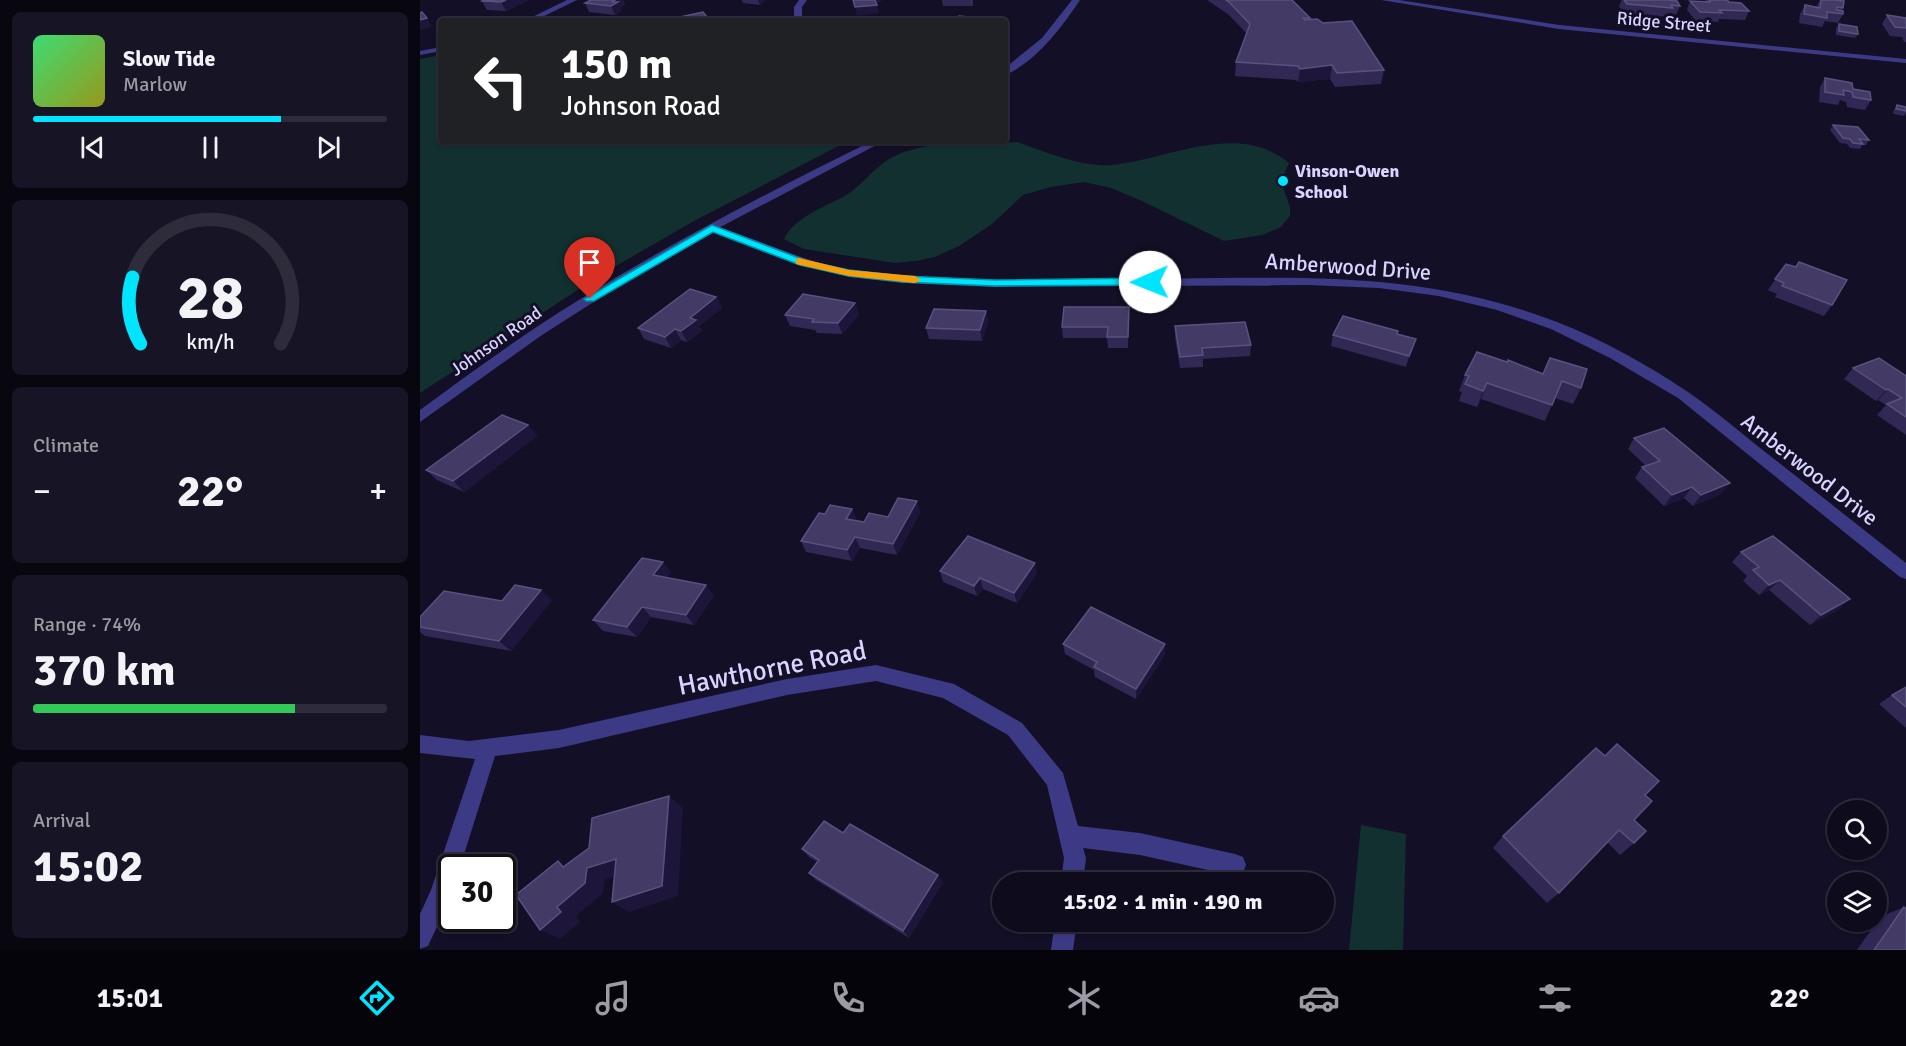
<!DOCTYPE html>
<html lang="en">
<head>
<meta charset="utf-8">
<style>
  body { margin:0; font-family:Signika,sans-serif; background:#171425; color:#f1f3f6; height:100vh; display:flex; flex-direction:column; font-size:22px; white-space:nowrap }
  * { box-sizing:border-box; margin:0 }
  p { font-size:20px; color:#9b9ba3 }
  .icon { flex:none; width:33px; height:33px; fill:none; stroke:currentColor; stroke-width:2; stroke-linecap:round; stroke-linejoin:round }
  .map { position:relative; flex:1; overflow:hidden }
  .sheet { display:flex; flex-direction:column; gap:12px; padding:12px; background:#08060f; width:420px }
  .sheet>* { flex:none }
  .banner { position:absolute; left:18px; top:18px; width:570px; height:126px; border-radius:6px; box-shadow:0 2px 4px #0004,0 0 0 2px #2e2b3b; background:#202124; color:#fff; overflow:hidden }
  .tools { position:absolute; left:1407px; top:800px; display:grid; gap:12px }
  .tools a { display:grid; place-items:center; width:60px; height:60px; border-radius:50%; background:#0e0b1c; box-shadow:0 2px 4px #0004,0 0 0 2px #2e2b3b; font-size:30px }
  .speed { position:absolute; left:18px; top:854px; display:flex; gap:12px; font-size:30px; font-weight:700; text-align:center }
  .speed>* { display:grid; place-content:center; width:78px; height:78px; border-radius:50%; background:#0e0b1c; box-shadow:0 2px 4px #0004,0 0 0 2px #2e2b3b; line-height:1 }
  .speed .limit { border:3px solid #111; border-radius:9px; background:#fff; color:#111 }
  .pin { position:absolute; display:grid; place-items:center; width:51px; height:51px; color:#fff; margin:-62px -26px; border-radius:50% 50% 50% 0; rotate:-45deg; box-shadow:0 0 6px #0007 }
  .pin .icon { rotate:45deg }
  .me { position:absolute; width:66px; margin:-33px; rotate:269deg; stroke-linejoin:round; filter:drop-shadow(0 0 4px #0008) }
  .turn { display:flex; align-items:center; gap:21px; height:126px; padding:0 24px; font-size:27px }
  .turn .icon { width:78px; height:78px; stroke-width:2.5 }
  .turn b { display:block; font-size:42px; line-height:51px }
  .big { font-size:45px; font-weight:700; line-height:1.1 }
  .sheet .widget { flex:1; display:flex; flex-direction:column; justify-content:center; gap:9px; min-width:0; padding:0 21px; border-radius:9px; background:#171425 }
  .sheet .dial { align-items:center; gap:0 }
  .dial svg { height:156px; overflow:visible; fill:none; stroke:#2e2b3b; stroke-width:7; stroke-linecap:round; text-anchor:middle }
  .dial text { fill:#f1f3f6; stroke:none }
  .song { display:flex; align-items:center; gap:18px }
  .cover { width:72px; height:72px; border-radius:9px; background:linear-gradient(135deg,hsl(140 70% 55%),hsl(60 70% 35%)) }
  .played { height:6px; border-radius:3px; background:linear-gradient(90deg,#00e5ff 70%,#2e2b3b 70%) }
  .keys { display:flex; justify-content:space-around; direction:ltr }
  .heat { display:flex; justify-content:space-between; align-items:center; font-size:33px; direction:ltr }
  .charge { height:9px; border-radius:4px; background:linear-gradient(90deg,#34c759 74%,#2e2b3b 0) }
  .trip { position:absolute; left:572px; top:872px; width:342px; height:60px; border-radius:30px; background:#0e0b1c; box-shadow:0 2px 4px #0004,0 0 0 2px #2e2b3b; font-weight:700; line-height:60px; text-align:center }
  .tabs { display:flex; height:96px; justify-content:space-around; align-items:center; background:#06040b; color:#9b9ba3 }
  .tabs .icon { width:42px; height:42px }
  .tabs .on { color:#00e5ff }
  .tabs b { font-size:27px; color:#f1f3f6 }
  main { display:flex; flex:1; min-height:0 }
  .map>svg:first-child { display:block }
  .green { fill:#12302f }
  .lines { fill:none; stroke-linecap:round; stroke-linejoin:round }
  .minor { fill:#3d3a85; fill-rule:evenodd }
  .tertiary { fill:#3d3a85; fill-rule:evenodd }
  .wall { fill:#312854 }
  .shaded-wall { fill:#1d163a }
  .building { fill:#433a66; stroke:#5a527e; stroke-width:1.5 }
  .route { fill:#00e5ff; stroke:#0095a6; stroke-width:1.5 }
  .slow { fill:#f59e0b }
  .poi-dot { fill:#00e5ff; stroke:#130f26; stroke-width:2 }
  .labels { text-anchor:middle; stroke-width:6; stroke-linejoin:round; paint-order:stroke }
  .far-street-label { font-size:18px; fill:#d9d4ff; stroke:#130f26 }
  .far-poi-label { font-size:18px; font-weight:bold; fill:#d9d4ff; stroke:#130f26; text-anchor:start }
  .street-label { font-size:22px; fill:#d9d4ff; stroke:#130f26 }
  .near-street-label { font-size:27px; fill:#d9d4ff; stroke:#130f26 }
</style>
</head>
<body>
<main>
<section class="sheet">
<div class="widget">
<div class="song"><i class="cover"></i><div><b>Slow Tide</b><p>Marlow</p></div></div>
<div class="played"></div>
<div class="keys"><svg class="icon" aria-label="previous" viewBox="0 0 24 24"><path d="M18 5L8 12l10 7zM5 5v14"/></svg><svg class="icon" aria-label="pause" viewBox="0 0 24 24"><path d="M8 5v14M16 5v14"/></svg><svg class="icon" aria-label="next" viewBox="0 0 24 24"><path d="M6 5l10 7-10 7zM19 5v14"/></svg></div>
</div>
<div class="widget dial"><svg viewBox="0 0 100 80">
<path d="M14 69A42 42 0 1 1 86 69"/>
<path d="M14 69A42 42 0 0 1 10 35" stroke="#00e5ff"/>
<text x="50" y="56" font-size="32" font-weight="700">28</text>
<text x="50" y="72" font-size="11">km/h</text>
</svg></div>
<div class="widget"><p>Climate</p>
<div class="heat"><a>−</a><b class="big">22°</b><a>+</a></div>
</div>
<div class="widget"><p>Range · 74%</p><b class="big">370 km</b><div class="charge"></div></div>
<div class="widget"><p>Arrival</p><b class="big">15:02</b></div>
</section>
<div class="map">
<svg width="1486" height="950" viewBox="0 0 1486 950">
  <rect width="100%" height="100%" fill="#130f26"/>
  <g class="green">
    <polygon points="21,55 21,141 428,141 274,221 182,274 0,393 0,59"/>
    <path d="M597 142C626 152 660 167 691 165 748 160 818 120 869 163L861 182 870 207V216L861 227 842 235 804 241 722 201 691 188 664 182 631 187 603 195 572 224 539 246 515 257 496 261 475 263 384 249 364 239C374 218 402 208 423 197 440 188 452 169 469 159 505 138 557 145 597 142Z"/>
    <polygon points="941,825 986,834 983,950 929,950"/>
  </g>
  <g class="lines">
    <g class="minor">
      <polygon points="147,0 157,0 114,21 104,21"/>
      <polygon points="379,0 387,0 382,7 382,16 378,18 374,16 374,7"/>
      <polygon points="21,47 21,51 0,55 0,51"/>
      <path d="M292 225C340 239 383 263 433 270 554 286 678 279 800 278 921 277 1021 278 1137 322 1181 339 1228 365 1268 392 1296 411 1322 434 1349 455 1395 491 1440 527 1486 563V579L1480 577 1258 398 1190 358 1131 329 1077 310 1019 296 959 288 888 285 575 287 483 283 429 277 380 265 288 230 287 228Z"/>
      <polygon points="456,665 534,684 602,723 643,773 658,826 720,833 815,854 823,857 826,865 823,873 815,876 720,855 663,848 666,858 663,882 641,882 644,858 627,785 588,735 523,698 456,681 367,695 139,748 75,756 40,867 32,867 32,895 8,946 0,949 0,914 11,890 55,759 0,753 0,735 49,741 139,730 367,679"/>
      <polygon points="635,921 657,921 653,950 631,950"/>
    </g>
    <g class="tertiary">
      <path d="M652 0H660C642 27 616 62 585 75V68L622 38Z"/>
      <polygon points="961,0 979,0 1139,25 1486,59 1486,63 1139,29"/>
      <path d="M452 141H464L289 233 205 282 122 335 0 422V410C50 373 101 336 154 303 250 243 351 191 452 141Z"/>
    </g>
  </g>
  <g class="wall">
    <polygon points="108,0 86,11 67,10 62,1"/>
    <polygon points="171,0 203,0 205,5 200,8 201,11 195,15 169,12 165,3"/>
    <polygon points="322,0 346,0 340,5 323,3"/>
    <polygon points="522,0 553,0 553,6 523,6"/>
    <polygon points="787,0 872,0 890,19 964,70 961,84 915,87 910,79 878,82 876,80 815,76 816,62 827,34 809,15"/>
    <polygon points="1202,0 1248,0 1260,6 1256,15 1250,14 1249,17 1203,13 1199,6"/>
    <polygon points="1285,0 1307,0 1309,2 1329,11 1325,20 1299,19 1298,22 1276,21 1267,10 1270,1 1285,1"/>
    <polygon points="1400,0 1414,0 1423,8 1422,11 1423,14 1418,23 1405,21 1402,27 1379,23 1380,14 1385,5 1396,7"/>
    <polygon points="1467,15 1486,18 1486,42 1484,42 1482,37 1470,36 1462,24"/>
    <polygon points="1419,24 1438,34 1435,38 1416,35 1416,28"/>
    <polygon points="1405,78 1433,89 1451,100 1445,110 1427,107 1426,102 1420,100 1418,105 1399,102 1400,87"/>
    <polygon points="1477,105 1486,107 1486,113 1484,116 1473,114 1474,110"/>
    <polygon points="1413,125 1449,140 1446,145 1442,145 1440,149 1430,148 1427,144 1420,143 1410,130"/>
    <polygon points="1366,264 1412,305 1404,316 1355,297 1357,294 1348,290"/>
    <polygon points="296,297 302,308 279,326 282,331 267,342 261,340 251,348 224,339 218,328"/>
    <polygon points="709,307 708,348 688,348 687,338 643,338 642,327"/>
    <polygon points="566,311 568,322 562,341 509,339 506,328"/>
    <polygon points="439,314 422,334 397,333 395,330 370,326 365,315"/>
    <polygon points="755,326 831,345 830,356 783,359 783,367 760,368 755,337"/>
    <polygon points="913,335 996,339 986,367 911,346"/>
    <polygon points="1433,368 1486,376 1486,435 1457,415 1466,405 1458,400 1456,401 1424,379"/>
    <polygon points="1123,374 1161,388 1153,404 1135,398 1125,421 1061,399 1057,407 1039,401 1042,392 1039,391 1045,375"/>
    <polygon points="108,425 117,436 44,492 17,480 6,470"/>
    <polygon points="1214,438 1301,494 1273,506 1264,498 1244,506 1215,478 1222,467 1226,466 1208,449"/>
    <polygon points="432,509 437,520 436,521 444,522 468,517 500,512 477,555 440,548 432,561 386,552 381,541 405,514"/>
    <polygon points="1321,552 1418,610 1390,625 1349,590 1339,595 1323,581 1327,576 1312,562"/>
    <polygon points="520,571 617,573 597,603 563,589 557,596 523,582"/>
    <polygon points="251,572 247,578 294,595 274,625 231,617 217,637 183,631 173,620"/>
    <polygon points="132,600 91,651 5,636 0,632 0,617 82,601"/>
    <polygon points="643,644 745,654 716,699 675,677 674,670 645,654"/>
    <polygon points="1486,687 1486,728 1459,704 1472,695"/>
    <polygon points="1225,795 1214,820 1214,843 1200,855 1187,842 1139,893 1127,903 1073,848 1083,836"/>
    <polygon points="423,833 523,882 489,938 396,880 389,873 397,862 389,857 382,849"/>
    <polygon points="1484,907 1486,950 1437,950 1460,917"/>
  </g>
  <g class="shaded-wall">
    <polygon points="86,0 108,0 86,11 81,2"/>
    <polygon points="195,0 203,0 205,5 200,8 201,11 195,15 191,6 192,2"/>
    <polygon points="338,0 346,0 340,5"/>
    <polygon points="455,0 461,0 461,2 455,3"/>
    <polygon points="457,5 459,13 437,16 435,7"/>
    <polygon points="7,18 12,27 0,30 0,20"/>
    <polygon points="912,65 910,79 878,82 880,69"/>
    <polygon points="296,297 302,308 279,326 282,331 267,342 261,331 270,318"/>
    <polygon points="435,303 439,314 422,334 418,323"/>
    <polygon points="566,311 568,322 562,341 560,330"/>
    <polygon points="255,329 261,340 251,348 245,337"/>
    <polygon points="996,339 993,350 986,367 989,356"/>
    <polygon points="1067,383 1061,399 1057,407 1063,391"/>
    <polygon points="1468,389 1458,400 1456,401 1466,390"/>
    <polygon points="108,425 117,436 44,492 33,481"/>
    <polygon points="1310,483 1301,494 1273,506 1281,495"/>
    <polygon points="1272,487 1264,498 1244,506 1252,495"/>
    <polygon points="497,501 500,512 477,555 473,544"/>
    <polygon points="432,509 437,520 431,530 426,519"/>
    <polygon points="435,537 440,548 432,561 427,550"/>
    <polygon points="243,562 251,572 242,586 233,575"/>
    <polygon points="615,563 617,573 597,603 594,593"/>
    <polygon points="560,578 563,589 557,596 554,586"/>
    <polygon points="1360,580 1349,590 1339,595 1349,585"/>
    <polygon points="286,585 294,595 274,625 266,615"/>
    <polygon points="121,590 132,600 91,651 79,641"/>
    <polygon points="1430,599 1418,610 1390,625 1401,615"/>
    <polygon points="222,607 231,617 217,637 207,627"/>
    <polygon points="745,644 745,654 716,699 716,689"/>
    <polygon points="249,796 263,808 258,896 209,912 192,902"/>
    <polygon points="196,859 213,870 185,879 183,893 156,916 160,922 140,939 120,930 167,868"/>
    <polygon points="518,875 523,882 489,938 483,931"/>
  </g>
  <g class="building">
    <polygon points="64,0 86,0 81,2 62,1"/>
    <polygon points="171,0 195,0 192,2 198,2 191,6 165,3"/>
    <polygon points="433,0 455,0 457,5 435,7"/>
    <polygon points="806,0 872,0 890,18 883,18 885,20 897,19 903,23 932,21 964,70 917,73 912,65 880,69 878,66 816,62 830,24 810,3"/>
    <polygon points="1204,0 1248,0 1257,1 1260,6 1251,5 1253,8 1207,4"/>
    <polygon points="1289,0 1307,0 1309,2 1321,3 1329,11 1299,10 1302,13 1280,12 1270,1 1290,2"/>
    <polygon points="1401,0 1414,0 1424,1 1423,8 1417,7 1417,10 1423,11 1423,14 1407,12 1407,18 1384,14 1385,5 1400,8"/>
    <polygon points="2,12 7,18 0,20 0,13"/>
    <polygon points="283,12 290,21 247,21 246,20"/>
    <polygon points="1467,15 1486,18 1486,28 1475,27"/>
    <polygon points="539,16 549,17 546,20 554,20 535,21"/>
    <polygon points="1419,24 1437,27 1438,34 1419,31"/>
    <polygon points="1405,78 1432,83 1433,89 1450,92 1451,100 1433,97 1432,92 1423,90 1424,95 1405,92"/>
    <polygon points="1477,105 1486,107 1486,111 1476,109"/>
    <polygon points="1413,125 1438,127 1449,140 1439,139 1443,144 1433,143 1430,139 1423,138"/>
    <polygon points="1379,262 1427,280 1412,305 1362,286 1364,283 1355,279 1366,264 1376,267"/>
    <polygon points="270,289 296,297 270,318 276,320 261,331 255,329 245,337 218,328"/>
    <polygon points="383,294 435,303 418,323 392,322 394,319 365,315"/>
    <polygon points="644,307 709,307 708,337 687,337 688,327 642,327"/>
    <polygon points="514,309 566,311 560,330 506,328"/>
    <polygon points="923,316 978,331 977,334 996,339 989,356 913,335"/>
    <polygon points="825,322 831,345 782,348 783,355 760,357 755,326"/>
    <polygon points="1057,352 1087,362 1088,360 1123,374 1130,358 1167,369 1161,388 1142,381 1132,405 1067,383 1063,391 1045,384 1049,376 1045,375"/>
    <polygon points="1459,358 1486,376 1486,417 1467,404 1482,398 1468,389 1466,390 1433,368"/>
    <polygon points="82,415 108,425 33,481 6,470"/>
    <polygon points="1244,428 1310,483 1281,495 1272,487 1252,495 1222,467 1240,461 1214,438"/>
    <polygon points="478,498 497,501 473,544 435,537 427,550 381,541 399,513 405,514 410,505 432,509 426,519 444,522 449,513 468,517"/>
    <polygon points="548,536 615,563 594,593 560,578 554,586 520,571"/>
    <polygon points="1353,536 1430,599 1401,615 1360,580 1349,585 1333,570 1339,567 1321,552"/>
    <polygon points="222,558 243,562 233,575 286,585 266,615 222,607 207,627 173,620"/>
    <polygon points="95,585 121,590 79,641 0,627 0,617 24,591 82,601"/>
    <polygon points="671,607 745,644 716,689 674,667 677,662 643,644"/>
    <polygon points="1486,687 1486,707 1472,695"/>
    <polygon points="1197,744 1239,781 1225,795 1232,801 1214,820 1226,831 1214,843 1199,830 1139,893 1083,836 1176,748 1185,756"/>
    <polygon points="249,796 242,886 192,902 196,859 167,868 165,883 137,907 141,912 120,930 96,895 138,861 143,867 169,848 172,818"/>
    <polygon points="404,821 423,833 430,824 518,875 483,931 389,873 399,860 382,849"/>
    <polygon points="1484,907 1486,909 1486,950 1454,950"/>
  </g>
  <polygon class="route" points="292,225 387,261 429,270 483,276 575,280 730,278 736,282 730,285 575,286 483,282 429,276 380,265 293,232 174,301 166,301 164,299"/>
  <polygon class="slow" points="379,258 429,270 495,276 501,280 495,283 429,276 376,264 376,259"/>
  <circle class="poi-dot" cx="863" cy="181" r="6"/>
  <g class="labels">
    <g class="far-street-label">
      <text transform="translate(1244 22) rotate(5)" y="6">Ridge Street</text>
      <text transform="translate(76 341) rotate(-35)" y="6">Johnson Road</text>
    </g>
    <g class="far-poi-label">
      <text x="875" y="177">Vinson-Owen<tspan x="875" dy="21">School</tspan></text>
    </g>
    <g class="street-label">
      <text transform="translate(928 266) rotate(4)" y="8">Amberwood Drive</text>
      <text transform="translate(1390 469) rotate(38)" y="8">Amberwood Drive</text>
    </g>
    <g class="near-street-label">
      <text transform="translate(352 668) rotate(-11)" y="9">Hawthorne Road</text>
    </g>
  </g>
</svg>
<div class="tools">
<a><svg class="icon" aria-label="search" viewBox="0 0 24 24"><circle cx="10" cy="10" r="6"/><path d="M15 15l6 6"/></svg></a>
<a><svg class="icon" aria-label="layers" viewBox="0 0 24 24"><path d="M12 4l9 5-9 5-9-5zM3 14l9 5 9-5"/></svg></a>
</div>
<div class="speed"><div class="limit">30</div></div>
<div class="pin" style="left:170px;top:299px;background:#d93025"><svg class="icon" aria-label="arrive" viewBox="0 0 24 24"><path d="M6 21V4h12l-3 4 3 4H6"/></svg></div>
<svg class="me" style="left:730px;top:282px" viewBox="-20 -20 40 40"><circle r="19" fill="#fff"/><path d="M0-13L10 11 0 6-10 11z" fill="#00e5ff"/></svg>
<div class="trip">15:02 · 1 min · 190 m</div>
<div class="banner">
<div class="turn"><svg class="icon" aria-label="left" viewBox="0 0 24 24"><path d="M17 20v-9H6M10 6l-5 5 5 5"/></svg><div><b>150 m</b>Johnson Road</div></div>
</div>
</div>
</main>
<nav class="tabs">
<b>15:01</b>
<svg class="icon on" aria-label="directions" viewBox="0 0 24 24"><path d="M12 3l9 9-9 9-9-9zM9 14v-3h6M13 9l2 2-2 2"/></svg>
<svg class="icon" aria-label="music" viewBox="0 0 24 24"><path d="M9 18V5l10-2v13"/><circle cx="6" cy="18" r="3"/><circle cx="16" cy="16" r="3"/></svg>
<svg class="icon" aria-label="phone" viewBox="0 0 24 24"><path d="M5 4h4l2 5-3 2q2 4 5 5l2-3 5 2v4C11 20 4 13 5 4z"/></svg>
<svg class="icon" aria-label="climate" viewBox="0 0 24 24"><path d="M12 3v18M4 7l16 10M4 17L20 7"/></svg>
<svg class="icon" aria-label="car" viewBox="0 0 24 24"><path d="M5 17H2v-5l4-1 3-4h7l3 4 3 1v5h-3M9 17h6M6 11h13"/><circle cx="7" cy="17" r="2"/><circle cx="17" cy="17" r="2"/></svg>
<svg class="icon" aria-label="filters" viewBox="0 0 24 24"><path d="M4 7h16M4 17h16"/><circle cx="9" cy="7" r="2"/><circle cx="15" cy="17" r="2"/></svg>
<b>22°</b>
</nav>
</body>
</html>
